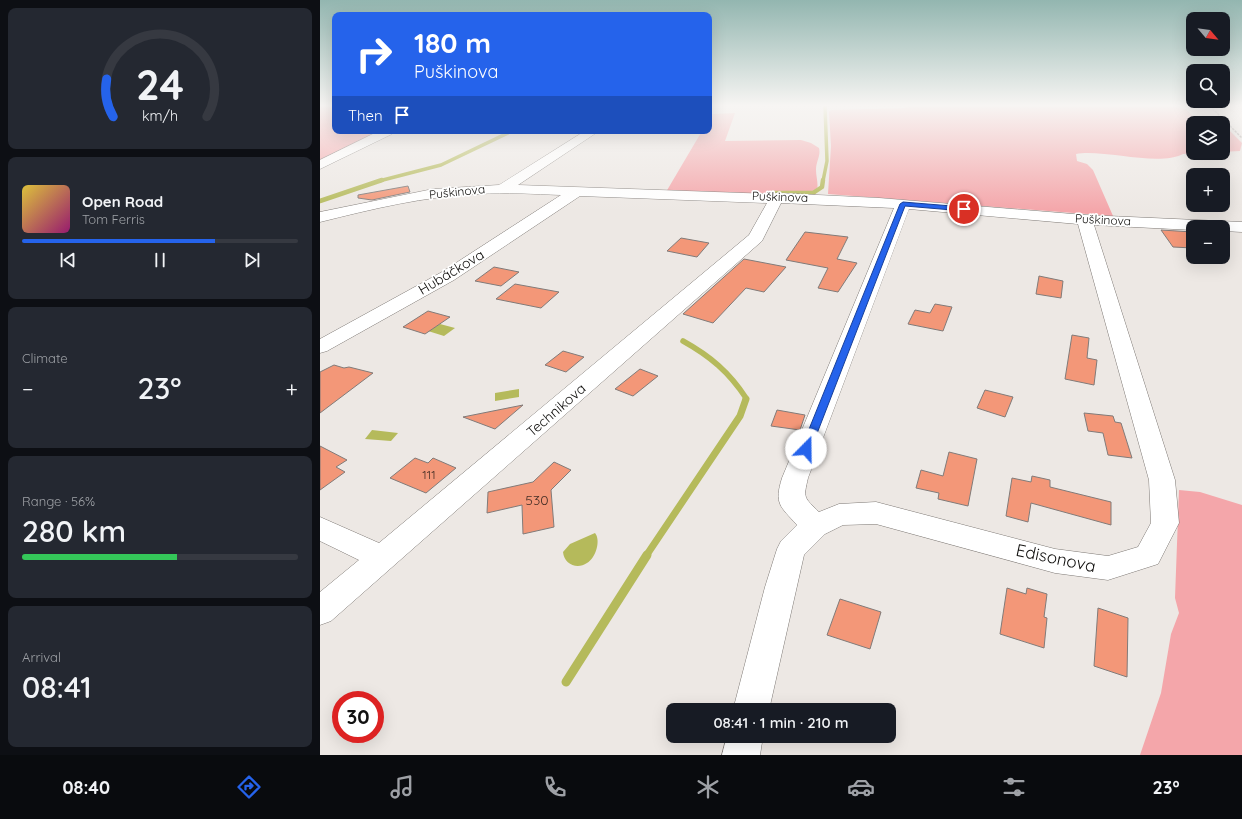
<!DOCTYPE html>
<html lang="en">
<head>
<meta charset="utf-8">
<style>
  body { margin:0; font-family:Quicksand,sans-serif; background:#242831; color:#f1f3f6; height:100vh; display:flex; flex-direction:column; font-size:15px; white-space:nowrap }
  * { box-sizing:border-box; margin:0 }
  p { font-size:13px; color:#9ea1a6 }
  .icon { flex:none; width:22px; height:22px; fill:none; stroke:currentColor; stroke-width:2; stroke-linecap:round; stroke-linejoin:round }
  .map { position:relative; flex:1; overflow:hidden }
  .panel { display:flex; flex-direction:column; gap:8px; padding:8px; background:#0d0f14; width:320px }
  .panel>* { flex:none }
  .hud { position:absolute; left:12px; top:12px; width:380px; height:122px; border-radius:8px; box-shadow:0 4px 16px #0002; background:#2563eb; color:#fff; overflow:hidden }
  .needle { width:26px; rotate:119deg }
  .fabs { position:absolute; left:866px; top:12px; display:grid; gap:8px }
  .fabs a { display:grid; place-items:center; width:44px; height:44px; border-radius:8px; background:#171b24; box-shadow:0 4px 16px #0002; font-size:20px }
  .speed { position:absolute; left:12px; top:691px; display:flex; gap:8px; font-size:20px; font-weight:700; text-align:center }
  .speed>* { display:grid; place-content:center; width:52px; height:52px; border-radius:50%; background:#171b24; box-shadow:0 4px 16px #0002; line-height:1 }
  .speed .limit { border:6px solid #d22; background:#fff; color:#111 }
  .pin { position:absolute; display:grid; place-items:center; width:34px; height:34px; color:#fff; margin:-17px; border:2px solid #fff; border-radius:50%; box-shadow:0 1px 4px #0007 }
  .me { position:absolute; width:44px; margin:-22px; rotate:22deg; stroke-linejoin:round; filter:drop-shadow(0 0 3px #0008) }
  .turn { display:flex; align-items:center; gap:14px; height:84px; padding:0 16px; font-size:18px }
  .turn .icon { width:52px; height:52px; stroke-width:2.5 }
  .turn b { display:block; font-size:28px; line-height:34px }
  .then { display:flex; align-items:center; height:38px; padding:0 16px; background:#0003; gap:8px; font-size:15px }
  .big { font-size:30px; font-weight:600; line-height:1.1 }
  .panel .widget { flex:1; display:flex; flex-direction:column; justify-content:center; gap:6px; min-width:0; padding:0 14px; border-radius:8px; background:#242831 }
  .panel .dial { align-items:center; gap:0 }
  .dial svg { height:104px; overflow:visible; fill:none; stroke:#363941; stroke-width:7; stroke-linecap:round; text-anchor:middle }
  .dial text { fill:#f1f3f6; stroke:none }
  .song { display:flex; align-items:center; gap:12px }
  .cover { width:48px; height:48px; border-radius:6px; background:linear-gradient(135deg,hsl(50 70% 55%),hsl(320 70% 35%)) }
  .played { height:4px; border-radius:2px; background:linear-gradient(90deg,#2563eb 70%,#363941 70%) }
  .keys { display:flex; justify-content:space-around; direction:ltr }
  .heat { display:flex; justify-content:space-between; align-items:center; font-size:22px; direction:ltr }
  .charge { height:6px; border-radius:3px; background:linear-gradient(90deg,#34c759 56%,#363941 0) }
  .trip { position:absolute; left:346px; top:703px; width:230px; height:40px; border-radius:8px; background:#171b24; box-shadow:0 4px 16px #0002; font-weight:600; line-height:40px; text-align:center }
  .menu { display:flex; height:64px; justify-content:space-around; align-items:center; background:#090b0e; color:#9ea1a6 }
  .menu .icon { width:28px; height:28px }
  .menu .on { color:#2563eb }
  .menu b { font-size:18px; color:#f1f3f6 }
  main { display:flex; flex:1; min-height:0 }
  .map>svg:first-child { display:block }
  .green { fill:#f4a6aa }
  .water { fill:#b5ba5b }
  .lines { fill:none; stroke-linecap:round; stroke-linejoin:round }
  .stream-far4 { stroke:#b5ba5b; stroke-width:3.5 }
  .stream-far3 { stroke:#b5ba5b; stroke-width:4.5 }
  .stream-far2 { stroke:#b5ba5b; stroke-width:5.5 }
  .stream-far1 { stroke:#b5ba5b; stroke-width:7 }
  .stream { stroke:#b5ba5b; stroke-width:9 }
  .building { fill:#f39778; stroke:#817b79 }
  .minor-casing { stroke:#7e7975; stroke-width:1 }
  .path { stroke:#a09c99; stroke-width:1.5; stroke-dasharray:2.5 1; stroke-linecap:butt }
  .minor { fill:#fff; fill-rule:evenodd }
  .route { fill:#2563eb; stroke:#184099 }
  .labels { text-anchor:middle; stroke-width:3.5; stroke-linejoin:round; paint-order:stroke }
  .far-street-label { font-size:12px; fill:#0d0c0a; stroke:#fff }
  .number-label { font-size:12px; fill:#462f26 }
  .street-label { font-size:14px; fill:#0d0c0a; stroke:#fff }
  .near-number-label { font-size:14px; fill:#462f26 }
  .near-street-label { font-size:17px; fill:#0d0c0a; stroke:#fff }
</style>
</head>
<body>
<main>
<section class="panel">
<div class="widget dial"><svg viewBox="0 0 100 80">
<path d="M14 69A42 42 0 1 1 86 69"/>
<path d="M14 69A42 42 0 0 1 9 40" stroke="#2563eb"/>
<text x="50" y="56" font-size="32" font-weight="700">24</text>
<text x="50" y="72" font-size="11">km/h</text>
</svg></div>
<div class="widget">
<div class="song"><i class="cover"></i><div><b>Open Road</b><p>Tom Ferris</p></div></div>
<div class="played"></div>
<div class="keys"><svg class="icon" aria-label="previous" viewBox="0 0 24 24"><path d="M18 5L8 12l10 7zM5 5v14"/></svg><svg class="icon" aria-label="pause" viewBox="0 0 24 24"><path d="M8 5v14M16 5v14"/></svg><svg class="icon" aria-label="next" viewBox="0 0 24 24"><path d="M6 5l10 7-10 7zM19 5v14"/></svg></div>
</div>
<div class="widget"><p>Climate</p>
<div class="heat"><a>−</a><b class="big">23°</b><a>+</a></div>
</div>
<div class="widget"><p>Range · 56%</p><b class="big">280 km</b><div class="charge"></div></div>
<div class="widget"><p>Arrival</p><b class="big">08:41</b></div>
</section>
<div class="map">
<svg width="922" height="755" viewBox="0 0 922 755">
  <rect width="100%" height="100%" fill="#ede8e4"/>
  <g class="green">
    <polygon points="0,106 15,106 15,131 60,131 0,161"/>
    <path d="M594 106H853L866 109 878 122 873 123V153H903V126H905L922 143 920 151 863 154C838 167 784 149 756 154L757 161 767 164 773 170 793 216 508 194 511 146 509 112 511 110 585 108Z"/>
    <path d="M415 113 405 141 481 140 491 143 499 148C501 156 496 161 496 170 496 179 500 186 495 195L346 192 382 131H389V119L392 114Z"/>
    <polygon points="859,490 880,492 922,505 922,755 820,755 841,693 851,634 859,613 855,598"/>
  </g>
  <g class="water">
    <polygon points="120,324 135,328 124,336 108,331"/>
    <polygon points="199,389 199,397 175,401 175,393"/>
    <polygon points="52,430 78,433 71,441 45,439"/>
    <path d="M275 533C281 540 276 558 267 563 257 570 244 564 243 552L250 544Z"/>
  </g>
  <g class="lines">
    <g class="stream-far4">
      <polyline points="59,181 121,165 192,131"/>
      <polyline points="503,181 507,161 505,106"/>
    </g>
    <g class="stream-far3">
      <polyline points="452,193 493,193 502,187 503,180"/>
      <polyline points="0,201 62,180"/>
    </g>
    <path class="stream-far2" d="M363 341C390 356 409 372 426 398L425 400"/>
    <polyline class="stream-far1" points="326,556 420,416 426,399"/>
    <polyline class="stream" points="246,682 327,555"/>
  </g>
  <g class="building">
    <polygon points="88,186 90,192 52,200 38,198 38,195"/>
    <polygon points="841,230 873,232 873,248 853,247"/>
    <polygon points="485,232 528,237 517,259 537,263 518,292 498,288 508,268 466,260"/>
    <polygon points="361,238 389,243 377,257 347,251"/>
    <polygon points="424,259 466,267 444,292 426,288 393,323 363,314"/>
    <polygon points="174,267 199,272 181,286 155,281"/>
    <polygon points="719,276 743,281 741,298 716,294"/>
    <polygon points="195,284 239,292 221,308 176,299"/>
    <polygon points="615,304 632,307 623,331 588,324 595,310 610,313"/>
    <polygon points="108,311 130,317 105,334 83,327"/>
    <polygon points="752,335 769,338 767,358 777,360 774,385 745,379"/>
    <polygon points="243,351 264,357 246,372 225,365"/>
    <polygon points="14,365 24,368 29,367 53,373 0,413 0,372"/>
    <polygon points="320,369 338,376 313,396 295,389"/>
    <polygon points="665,390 693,397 685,417 657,408"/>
    <polygon points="203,405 175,429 143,417"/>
    <polygon points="457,410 485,415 480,430 451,426"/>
    <polygon points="764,413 793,416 795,422 801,423 812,458 788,455 783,433 768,431"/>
    <polygon points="0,446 27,460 16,467 25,472 0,490"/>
    <polygon points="629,452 657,459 648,506 618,499 619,493 596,488 601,470 623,476"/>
    <polygon points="95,458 108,463 113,458 136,468 106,493 70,478"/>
    <polygon points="234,462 251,470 231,490 234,527 203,534 202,505 167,513 168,492 213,482"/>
    <polygon points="712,476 730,480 730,487 791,502 791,525 711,503 708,522 686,516 692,478 711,482"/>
    <polygon points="687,588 706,594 707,588 727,594 724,617 727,618 724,648 680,634"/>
    <polygon points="520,599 561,612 550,649 507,635"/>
    <polygon points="778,608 808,618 807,677 774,666"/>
  </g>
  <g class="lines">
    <defs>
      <g id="minor">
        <polygon points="59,131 74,131 72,134 0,169 0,160"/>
        <path d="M265 131H279L198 185 452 194 457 193 559 198 765 215 922 222V232L903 231V227H873V230L774 225 855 480 859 523 838 564 788 580 735 573 556 524 523 525 505 534 484 555 449 710H413L445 587 457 549 461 541 477 525C460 506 454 504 462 478L574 208 461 203 442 241 11 621 0 625V592L39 560 0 541V517L59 543 429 235 447 203 260 196 134 280 7 351 0 353V339L122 272 241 195C214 194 186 192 159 194 105 196 52 209 0 222V212L113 189 179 185ZM589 209 758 224 829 480 831 523 818 547 788 556 735 549 556 502 519 504 499 512C484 497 483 499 488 478Z"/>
        <polygon points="407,736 443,736 440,755 402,755"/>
      </g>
    </defs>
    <use href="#minor" class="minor-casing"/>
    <g class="path">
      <polyline points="890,106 922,138"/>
      <polyline points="918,106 922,106"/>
    </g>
    <use href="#minor" class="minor"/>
  </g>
  <linearGradient id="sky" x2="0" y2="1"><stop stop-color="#93b6b0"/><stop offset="0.5" stop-color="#f7f5f3"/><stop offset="1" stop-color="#f7f5f3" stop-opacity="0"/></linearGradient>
  <rect width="922" height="211" fill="url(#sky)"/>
  <polygon class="route" points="583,202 644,207 647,209 644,211 585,206 491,449 486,453 482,452 481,449 580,204"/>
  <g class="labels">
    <g class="far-street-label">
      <text transform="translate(137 192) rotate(-6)" y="4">Puškinova</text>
      <text transform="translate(460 197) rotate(2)" y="4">Puškinova</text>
      <text transform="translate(783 220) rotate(3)" y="4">Puškinova</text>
    </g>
    <g class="number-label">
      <text x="109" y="479">111</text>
    </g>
    <g class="street-label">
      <text transform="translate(131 272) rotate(-31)" y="5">Hubáčkova</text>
      <text transform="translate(236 410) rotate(-41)" y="5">Technikova</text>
    </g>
    <g class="near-number-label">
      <text x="217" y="505">530</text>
    </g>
    <g class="near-street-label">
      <text transform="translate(736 558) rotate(12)" y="6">Edisonova</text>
    </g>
  </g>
</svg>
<div class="fabs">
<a><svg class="needle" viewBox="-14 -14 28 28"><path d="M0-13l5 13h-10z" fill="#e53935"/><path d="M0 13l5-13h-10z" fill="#9ea1a6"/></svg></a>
<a><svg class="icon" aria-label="search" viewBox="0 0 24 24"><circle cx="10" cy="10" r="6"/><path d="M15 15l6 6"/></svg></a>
<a><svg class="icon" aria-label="layers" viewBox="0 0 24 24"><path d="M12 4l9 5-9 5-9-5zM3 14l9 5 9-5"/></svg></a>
<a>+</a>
<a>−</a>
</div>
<div class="speed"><div class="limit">30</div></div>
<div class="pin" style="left:644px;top:209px;background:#d93025"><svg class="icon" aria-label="arrive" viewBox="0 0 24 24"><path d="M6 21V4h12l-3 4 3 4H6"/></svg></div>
<svg class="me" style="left:486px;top:449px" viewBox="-20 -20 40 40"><circle r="19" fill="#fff"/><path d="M0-13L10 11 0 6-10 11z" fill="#2563eb"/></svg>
<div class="trip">08:41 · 1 min · 210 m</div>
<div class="hud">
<div class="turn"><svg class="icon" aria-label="right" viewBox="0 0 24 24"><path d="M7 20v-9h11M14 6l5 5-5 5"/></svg><div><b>180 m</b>Puškinova</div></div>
<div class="then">Then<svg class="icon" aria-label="arrive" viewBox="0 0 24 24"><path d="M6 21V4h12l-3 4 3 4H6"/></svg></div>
</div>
</div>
</main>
<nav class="menu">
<b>08:40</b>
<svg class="icon on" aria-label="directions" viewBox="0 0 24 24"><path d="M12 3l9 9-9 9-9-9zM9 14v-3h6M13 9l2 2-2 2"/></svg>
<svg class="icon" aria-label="music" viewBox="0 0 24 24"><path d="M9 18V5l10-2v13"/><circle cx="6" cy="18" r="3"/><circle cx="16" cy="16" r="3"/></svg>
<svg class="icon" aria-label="phone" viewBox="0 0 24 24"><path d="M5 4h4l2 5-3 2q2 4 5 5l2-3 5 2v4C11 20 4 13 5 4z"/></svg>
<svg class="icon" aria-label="climate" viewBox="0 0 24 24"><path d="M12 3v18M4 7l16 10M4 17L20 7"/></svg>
<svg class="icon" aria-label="car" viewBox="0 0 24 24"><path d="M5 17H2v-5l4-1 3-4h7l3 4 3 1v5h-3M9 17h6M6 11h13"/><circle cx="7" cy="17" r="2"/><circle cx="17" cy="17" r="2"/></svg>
<svg class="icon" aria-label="filters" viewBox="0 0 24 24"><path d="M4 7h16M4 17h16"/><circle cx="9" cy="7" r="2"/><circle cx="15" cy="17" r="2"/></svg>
<b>23°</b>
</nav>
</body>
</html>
